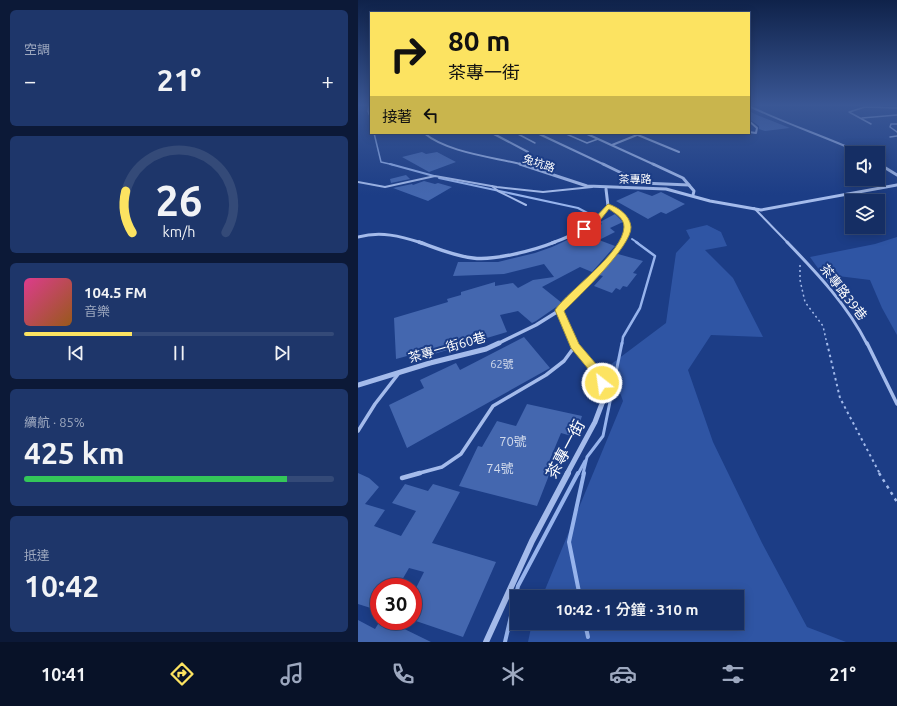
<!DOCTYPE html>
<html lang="zh-TW">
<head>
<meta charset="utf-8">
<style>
  body { margin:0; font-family:Ubuntu,"Noto Sans TC",sans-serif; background:#1e366a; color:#f1f3f6; height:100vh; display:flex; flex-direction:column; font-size:15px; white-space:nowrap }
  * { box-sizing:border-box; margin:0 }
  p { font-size:13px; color:#9da8bf }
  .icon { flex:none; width:22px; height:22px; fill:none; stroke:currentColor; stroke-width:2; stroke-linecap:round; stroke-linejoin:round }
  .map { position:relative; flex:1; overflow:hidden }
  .side { display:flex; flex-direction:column; gap:10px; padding:10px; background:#0c1937; width:358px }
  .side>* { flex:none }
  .guide { position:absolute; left:12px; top:12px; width:380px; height:122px; border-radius:0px; box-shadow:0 2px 10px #0003,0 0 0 1px #344a78; background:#fce361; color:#111; overflow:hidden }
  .tools { position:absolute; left:487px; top:146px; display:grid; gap:8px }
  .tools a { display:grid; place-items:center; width:40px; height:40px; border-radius:0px; background:#152e64; box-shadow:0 2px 10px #0003,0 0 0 1px #344a78; font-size:20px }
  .speed { position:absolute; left:12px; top:578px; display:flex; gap:8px; font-size:20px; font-weight:700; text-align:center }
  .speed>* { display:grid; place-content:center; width:52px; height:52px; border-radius:50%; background:#152e64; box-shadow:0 2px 10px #0003,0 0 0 1px #344a78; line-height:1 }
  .speed .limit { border:6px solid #d22; background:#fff; color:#111 }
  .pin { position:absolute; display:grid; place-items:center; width:34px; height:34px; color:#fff; margin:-17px; border-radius:8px; box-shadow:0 2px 6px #0006 }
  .me { position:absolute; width:44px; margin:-22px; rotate:330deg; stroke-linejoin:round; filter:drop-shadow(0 0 3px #0008) }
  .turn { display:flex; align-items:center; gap:14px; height:84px; padding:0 12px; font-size:18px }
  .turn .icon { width:52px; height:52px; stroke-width:2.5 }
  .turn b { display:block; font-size:28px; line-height:34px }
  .then { display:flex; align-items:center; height:38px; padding:0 12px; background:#0003; gap:8px; font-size:15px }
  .big { font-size:30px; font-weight:600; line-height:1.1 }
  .side .tile { flex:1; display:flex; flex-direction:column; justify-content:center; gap:6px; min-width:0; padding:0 14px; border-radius:6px; background:#1e366a }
  .side .dial { align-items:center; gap:0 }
  .dial svg { height:104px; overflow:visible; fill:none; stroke:#344a78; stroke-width:7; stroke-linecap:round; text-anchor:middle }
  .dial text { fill:#f1f3f6; stroke:none }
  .song { display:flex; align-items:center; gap:12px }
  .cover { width:48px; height:48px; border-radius:6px; background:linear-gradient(135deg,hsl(330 70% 55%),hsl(30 70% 35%)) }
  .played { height:4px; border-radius:2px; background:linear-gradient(90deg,#fce361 35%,#344a78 35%) }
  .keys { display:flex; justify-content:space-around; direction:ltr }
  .heat { display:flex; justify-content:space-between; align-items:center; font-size:22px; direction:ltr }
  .charge { height:6px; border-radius:3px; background:linear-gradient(90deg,#34c759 85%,#344a78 0) }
  .trip { position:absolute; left:152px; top:590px; width:234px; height:40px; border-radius:0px; background:#152e64; box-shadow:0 2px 10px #0003,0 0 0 1px #344a78; font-weight:600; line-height:40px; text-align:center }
  .menu { display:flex; height:64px; justify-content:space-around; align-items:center; background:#081228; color:#9da8bf }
  .menu .icon { width:28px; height:28px }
  .menu .current { color:#fce361 }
  .menu b { font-size:18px; color:#f1f3f6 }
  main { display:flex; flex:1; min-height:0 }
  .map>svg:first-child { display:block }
  .green { fill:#2f55a4 }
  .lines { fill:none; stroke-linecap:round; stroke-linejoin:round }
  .stream-far4 { stroke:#97b4ed; stroke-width:1.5 }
  .stream-far3 { stroke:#97b4ed; stroke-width:2 }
  .stream-far2 { stroke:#97b4ed; stroke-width:2.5 }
  .stream-far1 { stroke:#97b4ed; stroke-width:3 }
  .stream { stroke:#97b4ed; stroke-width:4 }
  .building { fill:#4467af }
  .path-far2 { stroke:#a4bbeb; stroke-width:1.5; stroke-dasharray:2 3; stroke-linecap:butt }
  .path-far1 { stroke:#a4bbeb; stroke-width:2; stroke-dasharray:2.5 3.5; stroke-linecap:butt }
  .path { stroke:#a4bbeb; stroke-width:2.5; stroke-dasharray:3 4.5; stroke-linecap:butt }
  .service-far4 { stroke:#a4bbeb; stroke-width:1.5 }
  .service-far3 { stroke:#a4bbeb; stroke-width:2 }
  .service-far2 { stroke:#a4bbeb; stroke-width:3 }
  .service-far1 { stroke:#a4bbeb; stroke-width:3.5 }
  .service { stroke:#a4bbeb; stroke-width:4.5 }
  .minor-far4 { stroke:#a4bbeb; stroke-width:2 }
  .minor-far3 { stroke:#a4bbeb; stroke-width:3 }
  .minor-far2 { stroke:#a4bbeb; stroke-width:3.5 }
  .minor-far1 { stroke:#a4bbeb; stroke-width:5 }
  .minor { stroke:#a4bbeb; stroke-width:6 }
  .route { fill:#fce361; stroke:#a4943f }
  .labels { text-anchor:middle; stroke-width:4; stroke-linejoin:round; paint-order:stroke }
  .far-street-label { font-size:11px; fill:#fff; stroke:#1c3d86 }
  .number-label { font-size:11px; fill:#d0d9eb }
  .street-label { font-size:13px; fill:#fff; stroke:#1c3d86 }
  .near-number-label { font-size:13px; fill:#d0d9eb }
  .near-street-label { font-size:16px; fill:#fff; stroke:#1c3d86 }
</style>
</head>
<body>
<main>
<section class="side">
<div class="tile"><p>空調</p>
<div class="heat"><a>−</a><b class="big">21°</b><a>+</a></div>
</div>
<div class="tile dial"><svg viewBox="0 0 100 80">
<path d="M14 69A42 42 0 1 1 86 69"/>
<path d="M14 69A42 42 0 0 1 9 37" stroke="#fce361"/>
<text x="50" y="56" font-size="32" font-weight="700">26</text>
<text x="50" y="72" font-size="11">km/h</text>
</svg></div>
<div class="tile">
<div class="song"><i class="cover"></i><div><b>104.5 FM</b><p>音樂</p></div></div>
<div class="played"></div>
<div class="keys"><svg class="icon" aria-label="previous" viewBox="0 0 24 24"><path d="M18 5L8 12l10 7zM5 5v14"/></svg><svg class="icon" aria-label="pause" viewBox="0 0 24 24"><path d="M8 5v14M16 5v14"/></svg><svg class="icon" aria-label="next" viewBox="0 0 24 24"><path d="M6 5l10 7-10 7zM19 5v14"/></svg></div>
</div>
<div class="tile"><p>續航 · 85%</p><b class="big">425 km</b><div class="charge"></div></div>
<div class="tile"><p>抵達</p><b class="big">10:42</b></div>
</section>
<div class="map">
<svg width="539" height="642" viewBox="0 0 539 642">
  <rect width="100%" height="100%" fill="#1c3d86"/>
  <g class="green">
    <polygon points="349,225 363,232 369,246 347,250 375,278 405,337 353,335 330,370 355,442 404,543 449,627 488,642 170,642 174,623 379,623 379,597 184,597 265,401 252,365 308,323 318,253 332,238 328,230"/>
    <polygon points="539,237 539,335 524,308 512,280 480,276 474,288 452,257 517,244"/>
  </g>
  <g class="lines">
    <g class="stream-far4">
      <polyline points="11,105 10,111 13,119"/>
      <polyline points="16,133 23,162 36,165"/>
    </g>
    <g class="stream-far3">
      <polyline points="32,164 76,176"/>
      <polyline points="81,178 220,208 235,216"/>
      <polyline points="274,239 280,243"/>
    </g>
    <polyline class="stream-far2" points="264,344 265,337 282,308 297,256 278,242"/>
    <g class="stream-far1">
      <polyline points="220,474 227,461"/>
      <polyline points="225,474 229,457 245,436 264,343"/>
    </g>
    <g class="stream">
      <polyline points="222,597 211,542 226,473"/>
      <polyline points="227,623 230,637"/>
      <polyline points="147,642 160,586 220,473"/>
    </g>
  </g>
  <g class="building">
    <polygon points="391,111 399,115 432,128 407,131 401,129 401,126 391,119"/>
    <polygon points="64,152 68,154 79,152 98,162 71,172 44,157"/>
    <polygon points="48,175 52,179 33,183 32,179"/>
    <polygon points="66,181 77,184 80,183 94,187 70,201 35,188 54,184 55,185"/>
    <polygon points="280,191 294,196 303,192 327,204 308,214 303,212 290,219 258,201"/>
    <polygon points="257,214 265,222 252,228 257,232 241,240 257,246 234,272 222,267 184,287 204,303 178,321 174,323 160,311 142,315 149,332 112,343 111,337 95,342 96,348 76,354 75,349 38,359 36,318 90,302 89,299 103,295 103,292 137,282 137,286 155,283 160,288 175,280 196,277 186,264 146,274 95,276 100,262 140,262 177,253 194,247 244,224 242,222"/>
    <polygon points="260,254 285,261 275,273 279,274 269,287 265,286 262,290 258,288 254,293 236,286 245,276 241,275"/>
    <polygon points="166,337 192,368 49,448 31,405 66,388 62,380 98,363 102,370"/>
    <polygon points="169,404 224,416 217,437 203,433 190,464 195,465 179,506 101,486 120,446 124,447 139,421 158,426"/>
    <polygon points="0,473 11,478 21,487 7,504 27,510 16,526 43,536 58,511 34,503 47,484 70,491 75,484 102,492 74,543 138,562 105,637 55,620 55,594 66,572 51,568 40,587 21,587 19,610 0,604"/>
    <polygon points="0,620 17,629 22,621 30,621 73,642 0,642"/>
  </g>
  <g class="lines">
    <polyline class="path-far2" points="442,265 442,280 447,302 465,326 469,344"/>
    <polyline class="path-far1" points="469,343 482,398 522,474"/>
    <polyline class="path" points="521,473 539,502"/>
    <g class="service-far4">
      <polyline points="468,105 473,105"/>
      <polyline points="504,118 539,115"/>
      <polyline points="513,124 491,112 507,107 539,108"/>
      <polyline points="539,124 533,124 532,127 539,132"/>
      <polyline points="158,133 177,143"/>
      <polyline points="206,133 229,143 240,139"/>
      <polyline points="532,137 539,136"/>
    </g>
    <g class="service-far3">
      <polyline points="0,182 27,187 77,176 139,187 185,192 234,187"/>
      <polyline points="134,186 140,191 168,205"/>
      <polyline points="396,208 430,243"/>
    </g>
    <path class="service-far2" d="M429 242C459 273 490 306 509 344"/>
    <g class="service-far1">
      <polyline points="509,343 539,404"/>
      <polyline points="0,431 17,404 41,373"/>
      <polyline points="58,474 84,467 103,454 135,406 188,375 206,361 217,346"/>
    </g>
    <polyline class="service" points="44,478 62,473"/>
    <g class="minor-far4">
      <path d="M391 106C428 124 466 136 503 153"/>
      <polyline points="391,121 399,128 398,133 391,132"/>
      <path d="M66 133C90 153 136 157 166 165"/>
      <polyline points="134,133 170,152 173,165"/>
      <polyline points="179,133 247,165"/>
      <polyline points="227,133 297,165"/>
      <polyline points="275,133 321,152"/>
      <polyline points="254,145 279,135"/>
      <polyline points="520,164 522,165"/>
    </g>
    <g class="minor-far3">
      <polyline points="162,164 229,186 308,189 352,201 403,210 539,185"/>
      <polyline points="172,164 173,167"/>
      <polyline points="245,164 284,183 331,185"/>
      <polyline points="295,164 325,178 336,191 335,195"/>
      <polyline points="521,164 539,175"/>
      <polyline points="250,206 265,215 270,226 263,243"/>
      <path d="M0 237C23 231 42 236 64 243"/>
      <path d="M194 243C217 235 235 225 250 206L248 189"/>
    </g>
    <g class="minor-far2">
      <path d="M61 242C78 248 96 256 115 258 136 261 177 250 197 242"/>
      <polyline points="202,310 216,344"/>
      <polyline points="139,344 178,325 202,310 250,261 264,242"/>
    </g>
    <g class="minor-far1">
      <polyline points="0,385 72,363 128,349 141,343"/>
      <polyline points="209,474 237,422 248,393 240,374 216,343"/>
    </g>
    <polyline class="minor" points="128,642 174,541 210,473"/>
  </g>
  <linearGradient id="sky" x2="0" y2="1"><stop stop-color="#0f224a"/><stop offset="0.54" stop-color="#3a5795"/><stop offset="1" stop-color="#3a5795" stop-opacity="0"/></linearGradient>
  <rect width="539" height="195" fill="url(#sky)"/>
  <path class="route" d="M250 204C260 207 272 215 273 227 274 246 221 296 206 311L221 344 244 371 249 383 244 387 240 386 236 376 213 348 197 310C212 289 265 253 266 227 266 218 258 214 251 209L240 223 228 230 222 229 235 220Z"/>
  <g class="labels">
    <g class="far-street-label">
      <text transform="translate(181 163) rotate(19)" y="4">兔坑路</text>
      <text x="277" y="183">茶專路</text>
    </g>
    <g class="number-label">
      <text x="144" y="368">62號</text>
    </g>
    <g class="street-label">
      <text transform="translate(486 292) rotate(52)" y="5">茶專路39巷</text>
      <text transform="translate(89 347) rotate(-16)" y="5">茶專一街60巷</text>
    </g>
    <g class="near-number-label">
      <text x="155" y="446">70號</text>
      <text x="142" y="473">74號</text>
    </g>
    <g class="near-street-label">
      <text transform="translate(207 449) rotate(-62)" y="6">茶專一街</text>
    </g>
  </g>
</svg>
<div class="tools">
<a><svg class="icon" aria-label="sound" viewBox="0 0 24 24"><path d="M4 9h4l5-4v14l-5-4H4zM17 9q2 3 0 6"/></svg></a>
<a><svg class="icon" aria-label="layers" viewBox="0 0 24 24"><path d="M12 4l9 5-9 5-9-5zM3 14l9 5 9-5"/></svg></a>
</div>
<div class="speed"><div class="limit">30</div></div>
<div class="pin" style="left:226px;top:229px;background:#d93025"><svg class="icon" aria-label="arrive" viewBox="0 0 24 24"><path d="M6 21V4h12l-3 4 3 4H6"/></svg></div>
<svg class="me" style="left:244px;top:383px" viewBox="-20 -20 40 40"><circle r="17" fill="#fce361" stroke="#fff" stroke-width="3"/><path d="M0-11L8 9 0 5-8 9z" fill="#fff"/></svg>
<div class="trip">10:42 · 1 分鐘 · 310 m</div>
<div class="guide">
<div class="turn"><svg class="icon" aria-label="right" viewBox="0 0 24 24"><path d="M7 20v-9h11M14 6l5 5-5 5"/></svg><div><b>80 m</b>茶專一街</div></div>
<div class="then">接著<svg class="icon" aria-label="left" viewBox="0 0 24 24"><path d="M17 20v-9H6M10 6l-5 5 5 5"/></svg></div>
</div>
</div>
</main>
<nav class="menu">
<b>10:41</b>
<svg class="icon current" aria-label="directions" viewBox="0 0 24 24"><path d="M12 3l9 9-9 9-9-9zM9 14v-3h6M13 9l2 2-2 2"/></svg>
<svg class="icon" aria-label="music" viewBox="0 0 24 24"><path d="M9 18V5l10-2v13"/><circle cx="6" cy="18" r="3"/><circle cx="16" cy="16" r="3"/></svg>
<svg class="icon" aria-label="phone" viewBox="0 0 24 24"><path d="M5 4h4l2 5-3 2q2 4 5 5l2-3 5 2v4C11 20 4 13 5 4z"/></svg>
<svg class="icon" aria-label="climate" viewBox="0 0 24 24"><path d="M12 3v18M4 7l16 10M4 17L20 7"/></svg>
<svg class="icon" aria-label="car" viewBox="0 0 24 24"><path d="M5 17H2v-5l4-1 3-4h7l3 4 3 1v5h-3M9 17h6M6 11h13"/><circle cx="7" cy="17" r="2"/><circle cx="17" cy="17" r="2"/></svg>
<svg class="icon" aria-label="filters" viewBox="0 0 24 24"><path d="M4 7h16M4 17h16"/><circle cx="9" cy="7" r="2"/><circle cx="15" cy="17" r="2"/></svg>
<b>21°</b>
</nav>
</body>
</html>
